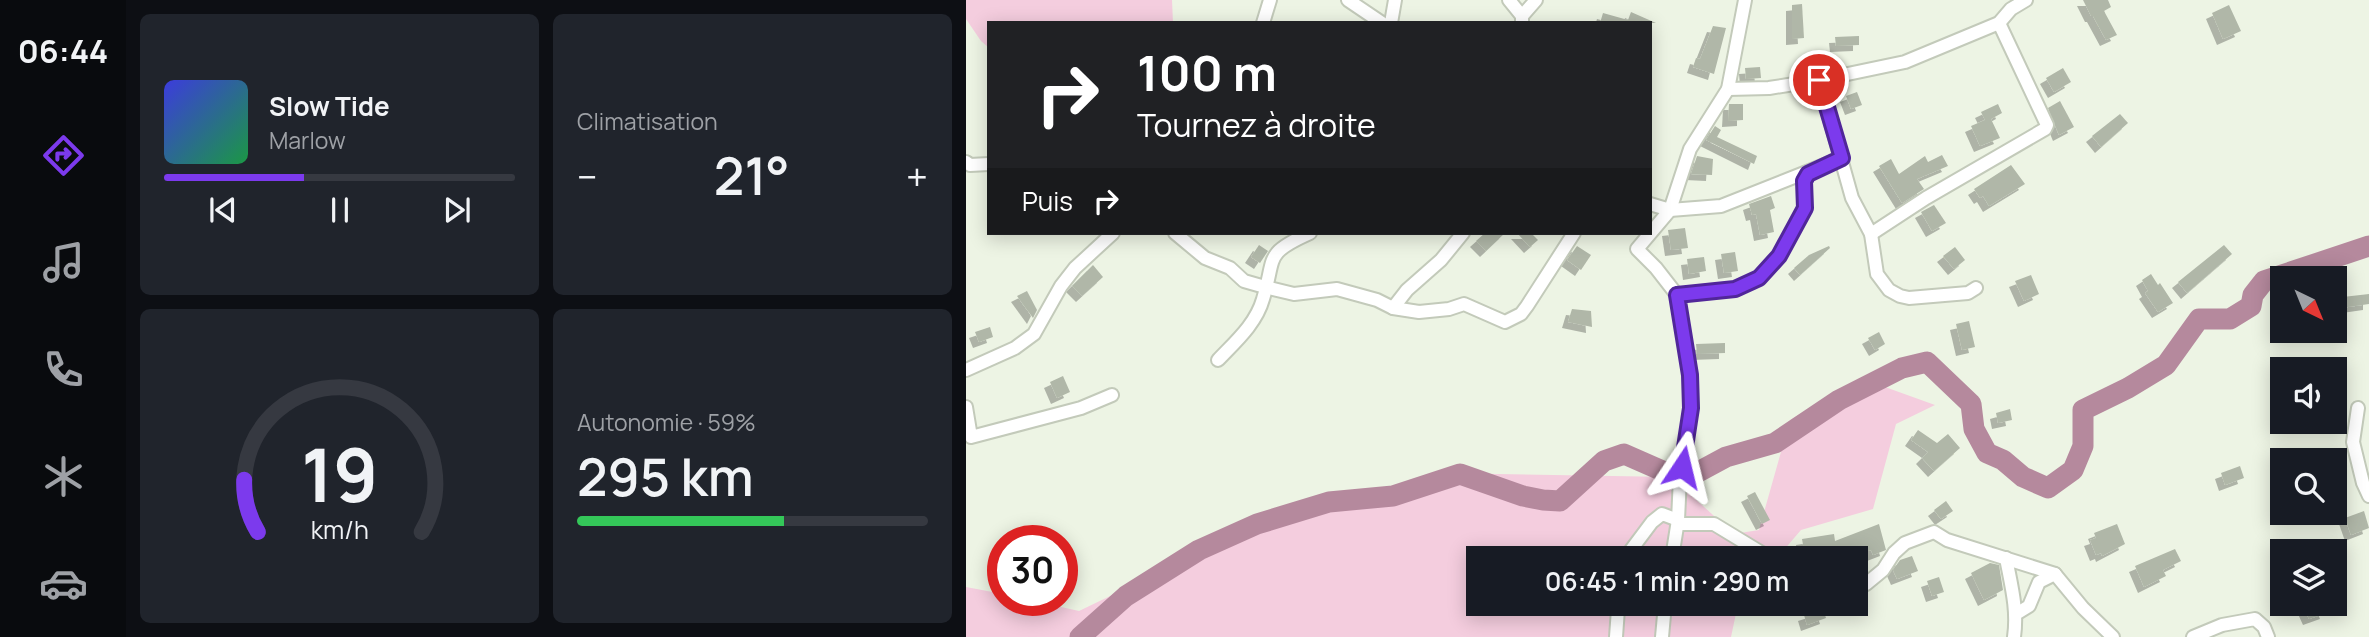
<!DOCTYPE html>
<html lang="fr">
<head>
<meta charset="utf-8">
<style>
  body { margin:0; font-family:Manrope,sans-serif; background:#20242c; color:#f1f3f6; height:100vh; display:flex; flex-direction:column; font-size:26px; white-space:nowrap }
  * { box-sizing:border-box; margin:0 }
  p { font-size:23px; color:#9ea1a6 }
  .icon { flex:none; width:38px; height:38px; fill:none; stroke:currentColor; stroke-width:2; stroke-linecap:round; stroke-linejoin:round }
  .map { position:relative; flex:1; overflow:hidden }
  .panel { display:flex; flex-direction:column; gap:14px; padding:14px; background:#0d0f14; width:840px }
  .panel>* { flex:none }
  .guide { position:absolute; left:21px; top:21px; width:665px; height:214px; border-radius:0px; box-shadow:0 4px 18px #0003; background:#202124; color:#fff; overflow:hidden }
  .needle { width:46px; rotate:137deg }
  .tools { position:absolute; left:1304px; top:266px; display:grid; gap:14px }
  .tools a { display:grid; place-items:center; width:77px; height:77px; border-radius:0px; background:#171b24; box-shadow:0 4px 18px #0003; font-size:35px }
  .speed { position:absolute; left:21px; top:525px; display:flex; gap:14px; font-size:35px; font-weight:700; text-align:center }
  .speed>* { display:grid; place-content:center; width:91px; height:91px; border-radius:50%; background:#171b24; box-shadow:0 4px 18px #0003; line-height:1 }
  .speed .limit { border:10px solid #d22; background:#fff; color:#111 }
  .pin { position:absolute; display:grid; place-items:center; width:60px; height:60px; color:#fff; margin:-30px; border:4px solid #fff; border-radius:50%; box-shadow:0 2px 7px #0007 }
  .me { position:absolute; width:77px; margin:-38px; rotate:10deg; stroke-linejoin:round; filter:drop-shadow(0 0 5px #0008) }
  .turn { display:flex; align-items:center; gap:24px; height:147px; padding:0 35px; font-size:32px }
  .turn .icon { width:91px; height:91px; stroke-width:2.5 }
  .turn b { display:block; font-size:49px; line-height:60px }
  .then { display:flex; align-items:center; height:66px; padding:0 35px; background:#0003; gap:14px; font-size:26px }
  .big { font-size:52px; font-weight:600; line-height:1.1 }
  .panel .tile { flex:1; display:flex; flex-direction:column; justify-content:center; gap:10px; min-width:0; padding:0 24px; border-radius:10px; background:#20242c }
  .panel .dial { align-items:center; gap:0 }
  .dial svg { height:182px; overflow:visible; fill:none; stroke:#363941; stroke-width:7; stroke-linecap:round; text-anchor:middle }
  .dial text { fill:#f1f3f6; stroke:none }
  .song { display:flex; align-items:center; gap:21px }
  .cover { width:84px; height:84px; border-radius:10px; background:linear-gradient(135deg,hsl(240 70% 55%),hsl(140 70% 35%)) }
  .played { height:7px; border-radius:4px; background:linear-gradient(90deg,#7c3aed 40%,#363941 40%) }
  .keys { display:flex; justify-content:space-around; direction:ltr }
  .heat { display:flex; justify-content:space-between; align-items:center; font-size:38px; direction:ltr }
  .charge { height:10px; border-radius:5px; background:linear-gradient(90deg,#34c759 59%,#363941 0) }
  .panel .tiles { flex:1; display:grid; gap:14px; grid-template-columns:repeat(2,1fr) }
  .trip { position:absolute; left:500px; top:546px; width:402px; height:70px; border-radius:0px; background:#171b24; box-shadow:0 4px 18px #0003; font-weight:600; line-height:70px; text-align:center }
  main { display:flex; flex:1; min-height:0 }
  .dock { display:flex; flex-direction:column; width:126px; justify-content:space-around; align-items:center; background:#090b0e; color:#9ea1a6 }
  .dock .icon { width:49px; height:49px }
  .dock .active { color:#7c3aed }
  .dock b { font-size:32px; color:#f1f3f6 }
  .map>svg:first-child { display:block }
  .green { fill:#f4cdde }
  .lines { fill:none; stroke-linecap:round; stroke-linejoin:round }
  .river { stroke:#b5899d; stroke-width:21 }
  .building { fill:#b0b7a8; filter:url(#shadow) }
  .minor-casing { stroke:#c3caba; stroke-width:16 }
  .minor { stroke:#fff; stroke-width:12 }
  .route-casing { stroke:#51269a; stroke-width:18 }
  .route { stroke:#7c3aed; stroke-width:12 }
</style>
</head>
<body>
<main>
<nav class="dock">
<b>06:44</b>
<svg class="icon active" aria-label="directions" viewBox="0 0 24 24"><path d="M12 3l9 9-9 9-9-9zM9 14v-3h6M13 9l2 2-2 2"/></svg>
<svg class="icon" aria-label="music" viewBox="0 0 24 24"><path d="M9 18V5l10-2v13"/><circle cx="6" cy="18" r="3"/><circle cx="16" cy="16" r="3"/></svg>
<svg class="icon" aria-label="phone" viewBox="0 0 24 24"><path d="M5 4h4l2 5-3 2q2 4 5 5l2-3 5 2v4C11 20 4 13 5 4z"/></svg>
<svg class="icon" aria-label="climate" viewBox="0 0 24 24"><path d="M12 3v18M4 7l16 10M4 17L20 7"/></svg>
<svg class="icon" aria-label="car" viewBox="0 0 24 24"><path d="M5 17H2v-5l4-1 3-4h7l3 4 3 1v5h-3M9 17h6M6 11h13"/><circle cx="7" cy="17" r="2"/><circle cx="17" cy="17" r="2"/></svg>
</nav>
<section class="panel">
<div class="tiles">
<div class="tile">
<div class="song"><i class="cover"></i><div><b>Slow Tide</b><p>Marlow</p></div></div>
<div class="played"></div>
<div class="keys"><svg class="icon" aria-label="previous" viewBox="0 0 24 24"><path d="M18 5L8 12l10 7zM5 5v14"/></svg><svg class="icon" aria-label="pause" viewBox="0 0 24 24"><path d="M8 5v14M16 5v14"/></svg><svg class="icon" aria-label="next" viewBox="0 0 24 24"><path d="M6 5l10 7-10 7zM19 5v14"/></svg></div>
</div>
<div class="tile"><p>Climatisation</p>
<div class="heat"><a>−</a><b class="big">21°</b><a>+</a></div>
</div>
<div class="tile dial"><svg viewBox="0 0 100 80">
<path d="M14 69A42 42 0 1 1 86 69"/>
<path d="M14 69A42 42 0 0 1 8 46" stroke="#7c3aed"/>
<text x="50" y="56" font-size="32" font-weight="700">19</text>
<text x="50" y="72" font-size="11">km/h</text>
</svg></div>
<div class="tile"><p>Autonomie · 59%</p><b class="big">295 km</b><div class="charge"></div></div>
</div>
</section>
<div class="map">
<svg width="1403" height="637" viewBox="0 0 1403 637">
  <defs>
    <filter id="shadow"><feDropShadow dx="-6" dy="6" stdDeviation="0" flood-color="#0004"/></filter>
  </defs>
  <rect width="100%" height="100%" fill="#edf4e4"/>
  <g class="green">
    <polygon points="0,0 206,0 207,23 23,23 23,48 15,41 0,19"/>
    <polygon points="894,378 969,405 930,424 907,509 835,530 811,558 513,558 513,604 772,604 765,637 0,637 0,587 37,594 37,600 64,600 113,611 273,534 473,473 705,477 768,534 793,530 824,420"/>
  </g>
  <g class="lines">
    <polyline class="river" points="114,637 160,596 233,550 291,524 363,502 427,496 494,474 557,496 577,500 594,501 638,461 658,454 699,472 734,471 760,457 809,443 873,400 936,368 961,362 1005,404 1008,429 1021,453 1037,460 1057,477 1082,488 1107,470 1117,446 1117,410 1162,388 1200,365 1233,319 1264,319 1285,306 1287,295 1298,281 1403,246"/>
  </g>
  <g class="building">
    <polygon points="1117,0 1142,0 1145,7 1138,11 1151,35 1140,40 1127,16 1125,16"/>
    <polygon points="836,4 838,38 826,39 826,5"/>
    <polygon points="1263,5 1275,31 1257,39 1246,13"/>
    <polygon points="665,12 690,23 634,23 637,13 662,20"/>
    <polygon points="747,26 760,28 748,74 727,67 730,58 734,59"/>
    <polygon points="893,36 893,45 870,46 869,37"/>
    <polygon points="794,67 795,78 780,79 779,68"/>
    <polygon points="1097,68 1105,82 1088,92 1080,78"/>
    <polygon points="891,92 896,105 885,109 880,96"/>
    <polygon points="1094,101 1108,127 1093,135 1082,108"/>
    <polygon points="763,104 777,104 777,120 762,121"/>
    <polygon points="1032,104 1036,113 1025,119 1034,138 1014,146 1005,126 1019,120 1015,112"/>
    <polygon points="1154,114 1162,123 1135,147 1126,136"/>
    <polygon points="749,126 755,130 751,137 791,156 788,164 740,140"/>
    <polygon points="976,155 982,166 951,179 958,189 936,203 913,166 925,159 933,174 959,156 962,162"/>
    <polygon points="731,156 747,159 746,175 725,174"/>
    <polygon points="1045,165 1059,184 1023,206 1017,196 1014,198 1008,189"/>
    <polygon points="805,196 809,208 804,210 808,232 794,235 790,214 786,215 783,204"/>
    <polygon points="968,205 980,223 966,231 955,212"/>
    <polygon points="719,228 722,248 705,250 702,230"/>
    <polygon points="519,233 539,233 520,251 510,241"/>
    <polygon points="551,233 565,233 572,240 564,247"/>
    <polygon points="293,245 302,251 294,263 285,257"/>
    <polygon points="1258,245 1266,254 1221,293 1212,282"/>
    <polygon points="611,246 625,255 615,270 601,260"/>
    <polygon points="863,246 864,248 834,275 828,268 843,255"/>
    <polygon points="989,247 999,260 988,269 977,256"/>
    <polygon points="769,252 772,271 758,273 755,254"/>
    <polygon points="738,257 740,271 723,274 721,259"/>
    <polygon points="127,265 137,277 116,296 106,286"/>
    <polygon points="1185,274 1192,285 1194,283 1207,303 1192,312 1179,293 1182,291 1176,280"/>
    <polygon points="1065,275 1073,294 1058,301 1049,281"/>
    <polygon points="61,291 71,310 67,318 51,296"/>
    <polygon points="1403,294 1403,304 1368,309 1368,298"/>
    <polygon points="606,309 625,311 626,327 602,322"/>
    <polygon points="1003,321 1009,347 996,350 990,324"/>
    <polygon points="24,327 27,337 13,342 9,332"/>
    <polygon points="913,332 919,344 909,350 902,338"/>
    <polygon points="759,343 759,353 731,354 730,344"/>
    <polygon points="97,376 104,392 91,398 84,382"/>
    <polygon points="1044,409 1046,420 1032,423 1030,413"/>
    <polygon points="952,430 971,443 982,434 994,448 968,471 956,458 962,452 945,440"/>
    <polygon points="1274,466 1278,478 1259,485 1255,473"/>
    <polygon points="789,492 804,520 796,524 781,496"/>
    <polygon points="980,501 987,511 975,519 968,510"/>
    <polygon points="1398,511 1403,528 1385,535 1379,518"/>
    <polygon points="913,524 920,550 907,555 905,550 887,556 885,550 839,556 836,539 868,534 869,541"/>
    <polygon points="1151,524 1159,544 1136,556 1135,553 1130,555 1124,540 1130,538 1128,533"/>
    <polygon points="1209,549 1215,561 1197,570 1200,576 1178,587 1169,566"/>
    <polygon points="946,556 952,571 931,579 927,570 934,560"/>
    <polygon points="1024,563 1033,565 1037,590 1018,600 1005,573"/>
    <polygon points="973,577 978,592 966,596 961,581"/>
    <polygon points="1348,604 1356,604 1360,613 1343,619 1338,608"/>
    <polygon points="857,609 860,618 841,625 838,615"/>
  </g>
  <g class="lines">
    <defs>
      <g id="minor">
        <polyline points="382,0 416,23"/>
        <polyline points="543,0 556,16 556,23"/>
        <polyline points="556,16 570,0"/>
        <polyline points="297,23 304,0"/>
        <polyline points="425,23 429,0"/>
        <polyline points="853,80 886,198 905,234 911,274 923,290 934,296 943,298 1002,293 1010,288"/>
        <polyline points="762,89 803,88 853,80 939,62 1033,23 1045,9 1060,0"/>
        <polyline points="0,162 4,165 23,164"/>
        <polyline points="684,204 704,210 755,206 876,158"/>
        <polyline points="209,233 239,258 264,268 278,281 299,287 328,294 371,289 411,300 427,308 453,312 483,309 498,304 539,322 555,314 561,306 608,233"/>
        <polyline points="905,234 960,198 1079,129 1081,125 1033,23"/>
        <polyline points="711,295 770,289 793,278 813,256 839,208 838,181 842,174"/>
        <polyline points="427,308 441,290 475,260 497,233"/>
        <path d="M252 360C269 342 290 324 297 299 310 257 297 254 344 233"/>
        <polyline points="0,370 49,348 68,334 95,286 109,268 147,233"/>
        <polyline points="0,407 5,437 115,408 146,395"/>
        <polyline points="1392,408 1387,442 1397,483 1403,496"/>
        <polyline points="712,524 748,524 804,558"/>
        <polyline points="659,558 686,522 696,514 712,520"/>
        <polyline points="706,558 712,520 714,477 725,408 724,375 711,295 690,268 671,249 704,210 724,149 762,89 779,0"/>
        <path d="M1040 558C1045 585 1052 609 1048 637"/>
        <polyline points="891,582 900,584 917,570 928,553 939,543 968,532 981,540 1089,574 1117,608 1147,637"/>
        <polyline points="1050,614 1063,606 1073,582 1089,574"/>
        <polyline points="650,637 652,609 650,604"/>
        <polyline points="696,637 699,604"/>
        <polyline points="1227,637 1256,625 1289,619 1298,627 1302,637"/>
      </g>
    </defs>
    <use href="#minor" class="minor-casing"/>
    <use href="#minor" class="minor"/>
  </g>
  <g class="lines">
    <defs>
      <polyline id="route" points="716,467 725,408 724,375 711,295 769,289 793,278 813,256 839,208 838,181 842,174 876,158 853,80"/>
    </defs>
    <use href="#route" class="route-casing"/>
    <use href="#route" class="route"/>
  </g>
</svg>
<div class="tools">
<a><svg class="needle" viewBox="-14 -14 28 28"><path d="M0-13l5 13h-10z" fill="#e53935"/><path d="M0 13l5-13h-10z" fill="#9ea1a6"/></svg></a>
<a><svg class="icon" aria-label="sound" viewBox="0 0 24 24"><path d="M4 9h4l5-4v14l-5-4H4zM17 9q2 3 0 6"/></svg></a>
<a><svg class="icon" aria-label="search" viewBox="0 0 24 24"><circle cx="10" cy="10" r="6"/><path d="M15 15l6 6"/></svg></a>
<a><svg class="icon" aria-label="layers" viewBox="0 0 24 24"><path d="M12 4l9 5-9 5-9-5zM3 14l9 5 9-5"/></svg></a>
</div>
<div class="speed"><div class="limit">30</div></div>
<div class="pin" style="left:853px;top:80px;background:#d93025"><svg class="icon" aria-label="arrive" viewBox="0 0 24 24"><path d="M6 21V4h12l-3 4 3 4H6"/></svg></div>
<svg class="me" style="left:716px;top:467px" viewBox="-20 -20 40 40"><path d="M0-17L14 15 0 8-14 15z" fill="#7c3aed" stroke="#fff" stroke-width="4"/></svg>
<div class="trip">06:45 · 1 min · 290 m</div>
<div class="guide">
<div class="turn"><svg class="icon" aria-label="right" viewBox="0 0 24 24"><path d="M7 20v-9h11M14 6l5 5-5 5"/></svg><div><b>100 m</b>Tournez à droite</div></div>
<div class="then">Puis<svg class="icon" aria-label="right" viewBox="0 0 24 24"><path d="M7 20v-9h11M14 6l5 5-5 5"/></svg></div>
</div>
</div>
</main>
</body>
</html>
